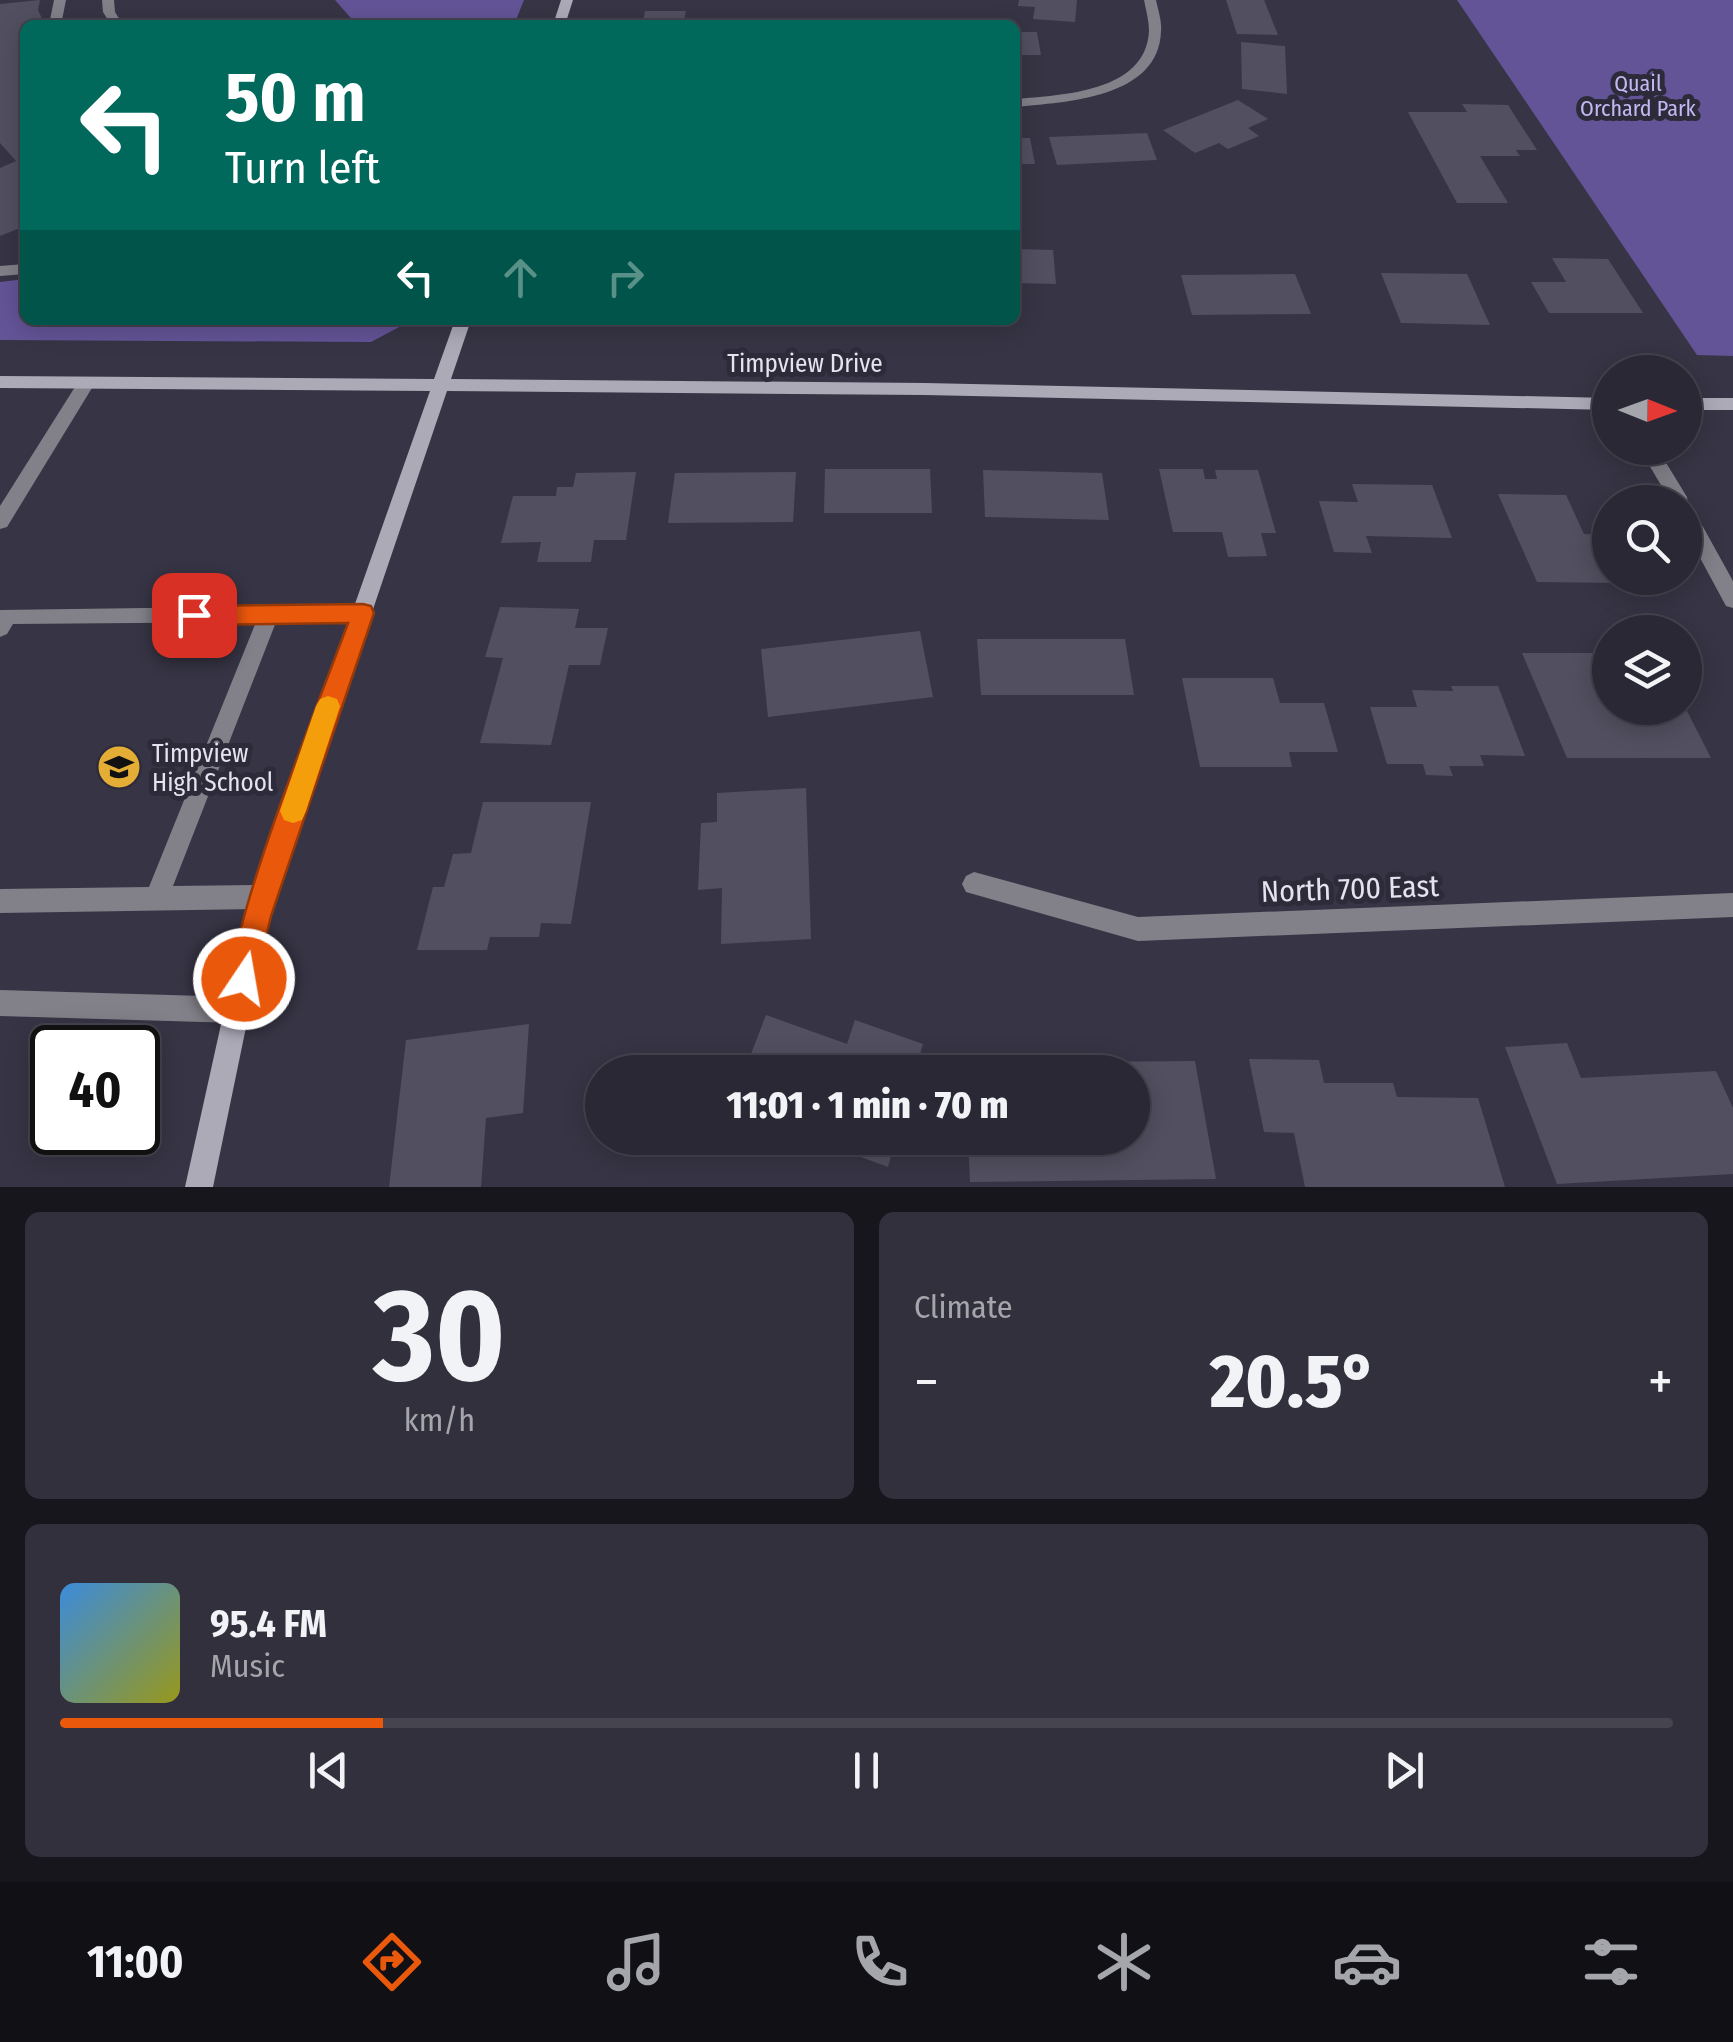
<!DOCTYPE html>
<html lang="en">
<head>
<meta charset="utf-8">
<style>
  body { margin:0; font-family:"Fira Sans Condensed",sans-serif; background:#31303c; color:#f1f3f6; height:100vh; display:flex; flex-direction:column; font-size:38px; white-space:nowrap }
  * { box-sizing:border-box; margin:0 }
  p { font-size:32px; color:#a5a6ac }
  .icon { flex:none; width:55px; height:55px; fill:none; stroke:currentColor; stroke-width:2; stroke-linecap:round; stroke-linejoin:round }
  .map { position:relative; height:1187px; overflow:hidden }
  .sheet { display:flex; flex-direction:column; gap:25px; padding:25px; background:#17161d; flex:1 }
  .sheet>* { flex:none }
  .hud { position:absolute; left:20px; top:20px; width:1000px; height:305px; border-radius:15px; box-shadow:0 5px 25px #0003,0 0 0 2px #45444f; background:#00695c; color:#fff; overflow:hidden }
  .needle { width:65px; rotate:91deg }
  .buttons { position:absolute; left:1592px; top:355px; display:grid; gap:20px }
  .buttons a { display:grid; place-items:center; width:110px; height:110px; border-radius:50%; background:#292834; box-shadow:0 5px 25px #0003,0 0 0 2px #45444f; font-size:50px }
  .speed { position:absolute; left:30px; top:1025px; display:flex; gap:20px; font-size:50px; font-weight:700; text-align:center }
  .speed>* { display:grid; place-content:center; width:130px; height:130px; border-radius:50%; background:#292834; box-shadow:0 5px 25px #0003,0 0 0 2px #45444f; line-height:1 }
  .speed .limit { border:5px solid #111; border-radius:15px; background:#fff; color:#111 }
  .pin { position:absolute; display:grid; place-items:center; width:85px; height:85px; color:#fff; margin:-42px; border-radius:20px; box-shadow:0 5px 15px #0006 }
  .me { position:absolute; width:110px; margin:-55px; rotate:12deg; stroke-linejoin:round; filter:drop-shadow(0 0 8px #0008) }
  .turn { display:flex; align-items:center; gap:35px; height:210px; padding:0 40px; font-size:45px }
  .turn .icon { width:130px; height:130px; stroke-width:2.5 }
  .turn b { display:block; font-size:70px; line-height:85px }
  .lanes { display:flex; align-items:center; height:95px; padding:0 40px; background:#0003; justify-content:center; gap:50px; direction:ltr }
  .lanes .off { opacity:.35 }
  .big { font-size:75px; font-weight:800; line-height:1.1 }
  .sheet .card { flex:1; display:flex; flex-direction:column; justify-content:center; gap:15px; min-width:0; padding:0 35px; border-radius:15px; background:#31303c }
  .sheet .dial { align-items:center; gap:0 }
  .dial b { font-size:130px; line-height:1 }
  .song { display:flex; align-items:center; gap:30px }
  .cover { width:120px; height:120px; border-radius:15px; background:linear-gradient(135deg,hsl(210 70% 55%),hsl(60 70% 35%)) }
  .played { height:10px; border-radius:5px; background:linear-gradient(90deg,#ea580c 20%,#45444f 20%) }
  .keys { display:flex; justify-content:space-around; direction:ltr }
  .heat { display:flex; justify-content:space-between; align-items:center; font-size:55px; direction:ltr }
  .sheet .tiles { flex:1; display:grid; gap:25px; grid-template-columns:1fr 1fr }
  .card:last-child { grid-column:span 2 }
  .trip { position:absolute; left:585px; top:1055px; width:565px; height:100px; border-radius:50px; background:#292834; box-shadow:0 5px 25px #0003,0 0 0 2px #45444f; font-weight:800; line-height:100px; text-align:center }
  .tabs { display:flex; height:160px; justify-content:space-around; align-items:center; background:#101015; color:#a5a6ac }
  .tabs .icon { width:70px; height:70px }
  .tabs .on { color:#ea580c }
  .tabs b { font-size:45px; color:#f1f3f6 }
  .map>svg:first-child { display:block }
  .green { fill:#635497 }
  .building { fill:#524f60 }
  .lines { fill:none; stroke-linecap:round; stroke-linejoin:round }
  .lane { fill:#828189; fill-rule:evenodd }
  .street { fill:#828189; fill-rule:evenodd }
  .secondary { fill:#acaab7; fill-rule:evenodd }
  .route { fill:#ea580c; stroke:#983908; stroke-width:2.5 }
  .slow { fill:#f59e0b }
  .labels { text-anchor:middle; stroke-width:10; stroke-linejoin:round; paint-order:stroke }
  .far-park-label { font-size:22px; fill:#c3b9f2; stroke:#2d2b3a }
  .street-label { font-size:25px; fill:#e5e3ee; stroke:#2d2b3a }
  .poi-label { font-size:25px; fill:#e5e3ee; stroke:#2d2b3a; text-anchor:start }
  .near-street-label { font-size:30px; fill:#e5e3ee; stroke:#2d2b3a }
</style>
</head>
<body>
<div class="map">
<svg width="1733" height="1187" viewBox="0 0 1733 1187">
  <rect width="100%" height="100%" fill="#373545"/>
  <g class="green">
    <polygon points="335,0 524,0 514,25 357,25"/>
    <polygon points="1457,0 1733,0 1733,356 1697,355"/>
    <polygon points="25,279 25,320 405,320 403,325 371,342 0,340 0,282"/>
  </g>
  <g class="building">
    <polygon points="40,0 38,10 45,25 25,25 25,226 0,236 0,168 16,161 0,143 0,4"/>
    <polygon points="1019,0 1077,0 1075,22 1033,19 1035,7 1018,6"/>
    <polygon points="1226,0 1264,0 1278,35 1237,34"/>
    <polygon points="645,11 686,11 683,25 642,25"/>
    <polygon points="1015,32 1037,32 1041,55 1015,55"/>
    <polygon points="1241,42 1285,46 1287,94 1242,89"/>
    <polygon points="1238,100 1268,119 1248,128 1259,136 1228,149 1219,143 1195,153 1163,130"/>
    <polygon points="1462,104 1508,105 1537,150 1516,150 1520,156 1480,156 1508,203 1457,203 1408,112 1467,112"/>
    <polygon points="1147,133 1157,160 1057,165 1049,137"/>
    <polygon points="1015,138 1030,138 1035,164 1015,164"/>
    <polygon points="1015,249 1053,250 1056,284 1015,283"/>
    <polygon points="1552,258 1608,259 1643,313 1549,313 1531,282 1566,282"/>
    <polygon points="1381,273 1467,274 1490,325 1401,323"/>
    <polygon points="1295,274 1311,314 1192,315 1181,275"/>
    <polygon points="825,469 930,469 932,513 824,513"/>
    <polygon points="1159,469 1203,469 1205,479 1217,479 1215,470 1258,470 1276,533 1261,533 1267,556 1228,557 1222,532 1173,532"/>
    <polygon points="983,470 1102,473 1109,520 985,517"/>
    <polygon points="636,472 626,540 594,540 591,562 537,562 541,542 501,543 513,496 556,496 557,487 573,487 576,473"/>
    <polygon points="796,472 793,522 668,523 675,473"/>
    <polygon points="1352,484 1432,485 1452,538 1366,536 1372,553 1334,552 1319,501 1358,502"/>
    <polygon points="1498,494 1566,495 1584,534 1600,535 1610,555 1610,578 1621,578 1624,583 1537,582"/>
    <polygon points="500,607 579,609 575,628 608,628 600,665 569,665 551,745 480,743 503,658 485,657"/>
    <polygon points="920,631 933,697 768,717 761,649"/>
    <polygon points="977,639 1125,639 1134,695 981,695"/>
    <polygon points="1522,653 1594,653 1610,688 1610,708 1687,711 1711,758 1567,758"/>
    <polygon points="1182,678 1273,678 1280,703 1324,703 1338,752 1289,752 1292,767 1200,767"/>
    <polygon points="1451,686 1498,686 1525,756 1480,755 1484,766 1449,766 1453,776 1426,775 1423,764 1387,764 1370,707 1417,707 1412,690 1453,691"/>
    <polygon points="806,788 811,939 721,944 722,888 698,890 701,823 717,822 717,793"/>
    <polygon points="483,802 591,802 571,924 541,923 539,937 490,937 487,950 417,950 433,887 444,887 453,854 471,853"/>
    <polygon points="766,1015 847,1044 855,1020 923,1044 915,1072 744,1072"/>
    <polygon points="529,1024 523,1113 486,1118 481,1187 389,1187 406,1040"/>
    <polygon points="1567,1043 1581,1078 1716,1071 1733,1108 1733,1174 1557,1184 1505,1047"/>
    <polygon points="1249,1059 1319,1060 1324,1083 1393,1083 1397,1097 1478,1098 1505,1187 1305,1187 1294,1133 1264,1132"/>
    <polygon points="1195,1061 1216,1179 970,1182 968,1138 1132,1138 1132,1072 964,1072 963,1063"/>
    <polygon points="809,1138 896,1138 888,1167"/>
  </g>
  <g class="lines">
    <g class="lane">
      <polygon points="54,0 66,0 62,20 56,24 50,20"/>
      <polygon points="102,0 114,0 115,12 123,25 111,25 103,12"/>
      <polygon points="25,264 25,274 0,276 0,266"/>
      <polygon points="86,377 95,383 7,527 0,529 0,506 80,379"/>
      <polygon points="363,605 370,607 373,613 370,619 363,621 276,622 173,886 264,885 273,889 276,897 273,905 264,909 0,913 0,889 149,887 256,622 13,624 7,634 0,637 0,610"/>
      <polygon points="0,990 237,997 246,1001 250,1010 246,1019 237,1023 0,1016"/>
    </g>
    <g class="street">
      <path d="M1144 0H1156C1158 10 1162 21 1161 31 1159 99 1064 102 1015 107V99C1060 95 1146 93 1149 31 1149 21 1146 10 1144 0Z"/>
      <polygon points="1639,448 1657,448 1687,497 1688,505 1692,507 1733,581 1733,608 1726,606 1685,530 1685,502 1671,502"/>
      <polygon points="974,872 1138,917 1733,893 1733,917 1138,941 966,892 962,884 966,876"/>
    </g>
    <g class="secondary">
      <polygon points="561,0 573,0 565,25 553,25"/>
      <polygon points="455,320 471,320 451,379 925,383 1610,398 1610,410 925,395 447,391 269,916 213,1187 185,1187 245,916 430,391 0,388 0,376 434,379"/>
      <rect x="1685" y="398" width="48" height="12"/>
    </g>
  </g>
  <path class="route" d="M363 604 371 606 374 613 271 916 254 989 244 993 234 989C218 950 328 679 348 623L194 625 186 622 183 615 186 608 194 606Z"/>
  <polygon class="slow" points="328,696 337,699 340,706 306,811 302,820 293,823 284,820 280,811 316,706 320,699"/>
  <defs>
    <symbol id="school-disc" viewBox="-11 -11 22 22"><circle r="9.5" fill="#e4ad35" stroke="#2d2b3a"/><path d="M0-5L7-2L0 1L-7-2ZM-4 1L0 2.5L4 1V4Q0 6-4 4Z" fill="#111"/></symbol>
  </defs>
  <g fill-rule="evenodd">
    <use href="#school-disc" x="94" y="742" width="50" height="50"/>
  </g>
  <g class="labels">
    <g class="far-park-label">
      <text x="1638" y="91">Quail<tspan x="1638" dy="25">Orchard Park</tspan></text>
    </g>
    <g class="street-label">
      <text x="805" y="372">Timpview Drive</text>
    </g>
    <g class="poi-label">
      <text x="152" y="762">Timpview<tspan x="152" dy="29">High School</tspan></text>
    </g>
    <g class="near-street-label">
      <text transform="translate(1350 889) rotate(-2)" y="10">North 700 East</text>
    </g>
  </g>
</svg>
<div class="buttons">
<a><svg class="needle" viewBox="-14 -14 28 28"><path d="M0-13l5 13h-10z" fill="#e53935"/><path d="M0 13l5-13h-10z" fill="#a5a6ac"/></svg></a>
<a><svg class="icon" aria-label="search" viewBox="0 0 24 24"><circle cx="10" cy="10" r="6"/><path d="M15 15l6 6"/></svg></a>
<a><svg class="icon" aria-label="layers" viewBox="0 0 24 24"><path d="M12 4l9 5-9 5-9-5zM3 14l9 5 9-5"/></svg></a>
</div>
<div class="speed"><div class="limit">40</div></div>
<div class="pin" style="left:194px;top:615px;background:#d93025"><svg class="icon" aria-label="arrive" viewBox="0 0 24 24"><path d="M6 21V4h12l-3 4 3 4H6"/></svg></div>
<svg class="me" style="left:244px;top:979px" viewBox="-20 -20 40 40"><circle r="17" fill="#ea580c" stroke="#fff" stroke-width="3"/><path d="M0-11L8 9 0 5-8 9z" fill="#fff"/></svg>
<div class="trip">11:01 · 1 min · 70 m</div>
<div class="hud">
<div class="turn"><svg class="icon" aria-label="left" viewBox="0 0 24 24"><path d="M17 20v-9H6M10 6l-5 5 5 5"/></svg><div><b>50 m</b>Turn left</div></div>
<div class="lanes"><svg class="icon" aria-label="left" viewBox="0 0 24 24"><path d="M17 20v-9H6M10 6l-5 5 5 5"/></svg><svg class="icon off" aria-label="ahead" viewBox="0 0 24 24"><path d="M12 20V5M6 11l6-6 6 6"/></svg><svg class="icon off" aria-label="right" viewBox="0 0 24 24"><path d="M7 20v-9h11M14 6l5 5-5 5"/></svg></div>
</div>
</div>
<section class="sheet">
<div class="tiles">
<div class="card dial"><b>30</b><p>km/h</p></div>
<div class="card"><p>Climate</p>
<div class="heat"><a>−</a><b class="big">20.5°</b><a>+</a></div>
</div>
<div class="card">
<div class="song"><i class="cover"></i><div><b>95.4 FM</b><p>Music</p></div></div>
<div class="played"></div>
<div class="keys"><svg class="icon" aria-label="previous" viewBox="0 0 24 24"><path d="M18 5L8 12l10 7zM5 5v14"/></svg><svg class="icon" aria-label="pause" viewBox="0 0 24 24"><path d="M8 5v14M16 5v14"/></svg><svg class="icon" aria-label="next" viewBox="0 0 24 24"><path d="M6 5l10 7-10 7zM19 5v14"/></svg></div>
</div>
</div>
</section>
<nav class="tabs">
<b>11:00</b>
<svg class="icon on" aria-label="directions" viewBox="0 0 24 24"><path d="M12 3l9 9-9 9-9-9zM9 14v-3h6M13 9l2 2-2 2"/></svg>
<svg class="icon" aria-label="music" viewBox="0 0 24 24"><path d="M9 18V5l10-2v13"/><circle cx="6" cy="18" r="3"/><circle cx="16" cy="16" r="3"/></svg>
<svg class="icon" aria-label="phone" viewBox="0 0 24 24"><path d="M5 4h4l2 5-3 2q2 4 5 5l2-3 5 2v4C11 20 4 13 5 4z"/></svg>
<svg class="icon" aria-label="climate" viewBox="0 0 24 24"><path d="M12 3v18M4 7l16 10M4 17L20 7"/></svg>
<svg class="icon" aria-label="car" viewBox="0 0 24 24"><path d="M5 17H2v-5l4-1 3-4h7l3 4 3 1v5h-3M9 17h6M6 11h13"/><circle cx="7" cy="17" r="2"/><circle cx="17" cy="17" r="2"/></svg>
<svg class="icon" aria-label="filters" viewBox="0 0 24 24"><path d="M4 7h16M4 17h16"/><circle cx="9" cy="7" r="2"/><circle cx="15" cy="17" r="2"/></svg>
</nav>
</body>
</html>
